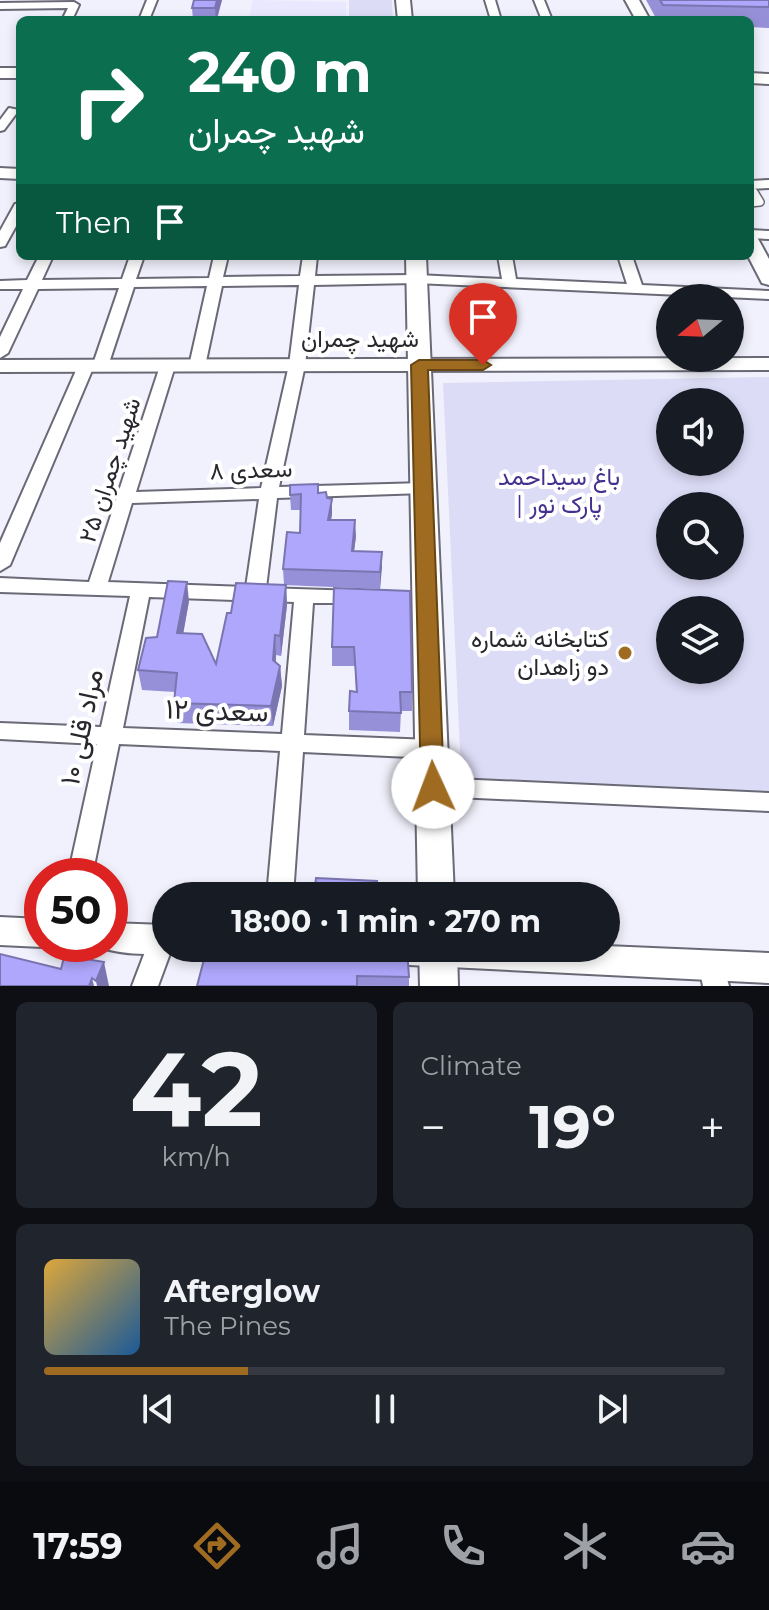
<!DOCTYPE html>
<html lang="en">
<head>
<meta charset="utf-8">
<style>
  body { margin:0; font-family:Montserrat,Vazirmatn,sans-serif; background:#20242c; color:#f1f3f6; height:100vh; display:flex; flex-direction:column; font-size:30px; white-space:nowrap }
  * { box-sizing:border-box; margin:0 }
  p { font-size:26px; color:#9ea1a6 }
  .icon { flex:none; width:44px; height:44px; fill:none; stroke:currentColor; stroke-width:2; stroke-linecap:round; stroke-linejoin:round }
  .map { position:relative; height:986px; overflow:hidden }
  .details { display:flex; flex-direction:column; gap:16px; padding:16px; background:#0d0f14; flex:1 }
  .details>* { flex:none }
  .guide { position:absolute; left:16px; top:16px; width:738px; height:244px; border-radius:12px; box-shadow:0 4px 12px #0003; background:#0b6e4f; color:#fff; overflow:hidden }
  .needle { width:52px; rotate:251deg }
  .fabs { position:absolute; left:656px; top:284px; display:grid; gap:16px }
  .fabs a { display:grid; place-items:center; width:88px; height:88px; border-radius:50%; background:#171b24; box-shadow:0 4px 12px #0003; font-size:40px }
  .speed { position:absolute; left:24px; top:858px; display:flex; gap:16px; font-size:40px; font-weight:700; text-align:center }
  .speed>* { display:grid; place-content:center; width:104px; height:104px; border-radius:50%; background:#171b24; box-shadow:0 4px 12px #0003; line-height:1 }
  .speed .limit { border:12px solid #d22; background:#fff; color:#111 }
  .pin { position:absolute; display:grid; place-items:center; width:68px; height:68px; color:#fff; margin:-82px -34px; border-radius:50% 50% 50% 0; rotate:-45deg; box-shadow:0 0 8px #0007 }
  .pin .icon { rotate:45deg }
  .me { position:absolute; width:88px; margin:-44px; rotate:358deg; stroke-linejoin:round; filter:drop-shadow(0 0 6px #0008) }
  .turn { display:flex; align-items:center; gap:28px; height:168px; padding:0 40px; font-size:36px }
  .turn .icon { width:104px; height:104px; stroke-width:2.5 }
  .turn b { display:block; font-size:56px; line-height:68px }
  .then { display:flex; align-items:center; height:76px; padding:0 40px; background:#0003; gap:16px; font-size:30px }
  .big { font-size:60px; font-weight:700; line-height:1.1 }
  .details .card { flex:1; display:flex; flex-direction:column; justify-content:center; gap:12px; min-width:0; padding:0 28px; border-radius:12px; background:#20242c }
  .details .dial { align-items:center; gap:0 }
  .dial b { font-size:104px; line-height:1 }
  .song { display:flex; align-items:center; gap:24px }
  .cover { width:96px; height:96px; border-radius:12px; background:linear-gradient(135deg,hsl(40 70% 55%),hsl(210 70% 35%)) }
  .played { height:8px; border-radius:4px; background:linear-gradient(90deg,#9e6b21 30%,#363941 30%) }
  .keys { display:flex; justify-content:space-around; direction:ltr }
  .heat { display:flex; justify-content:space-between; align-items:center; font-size:44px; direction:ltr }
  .details .tiles { flex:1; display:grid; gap:16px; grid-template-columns:1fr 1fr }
  .card:last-child { grid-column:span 2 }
  .trip { position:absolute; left:152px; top:882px; width:468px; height:80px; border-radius:40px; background:#171b24; box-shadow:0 4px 12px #0003; font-weight:700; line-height:80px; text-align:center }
  .dock { display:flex; height:128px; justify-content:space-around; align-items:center; background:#090b0e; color:#9ea1a6 }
  .dock .icon { width:56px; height:56px }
  .dock .active { color:#9e6b21 }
  .dock b { font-size:36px; color:#f1f3f6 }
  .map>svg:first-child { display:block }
  .built { fill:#e9e8ff }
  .green { fill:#dddcf7; fill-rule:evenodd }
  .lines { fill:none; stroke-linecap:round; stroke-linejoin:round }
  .service-casing { stroke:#6a6a77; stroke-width:10 }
  .minor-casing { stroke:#6a6a77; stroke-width:4 }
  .tertiary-casing { stroke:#6a6a77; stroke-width:4 }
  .secondary-casing { stroke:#6a6a77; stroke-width:4 }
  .service { stroke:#fff; stroke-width:7 }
  .minor { fill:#fff; fill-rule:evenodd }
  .tertiary { fill:#fff; fill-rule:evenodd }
  .secondary { fill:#fff; fill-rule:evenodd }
  .wall { fill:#9690d8 }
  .shaded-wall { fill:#7a75b0 }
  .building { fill:#afa7fb; stroke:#7a75b0; stroke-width:2 }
  .route { fill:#9e6b21; stroke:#674615; stroke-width:2 }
  .poi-dot { fill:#9e6b21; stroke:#fff; stroke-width:3 }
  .labels { text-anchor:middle; stroke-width:8; stroke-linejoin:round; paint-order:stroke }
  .street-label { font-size:24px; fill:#27272d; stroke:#fff }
  .park-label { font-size:24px; fill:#44308e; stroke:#fff }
  .poi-label { font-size:24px; fill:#27272d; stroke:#fff; text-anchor:end }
  .near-street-label { font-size:28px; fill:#27272d; stroke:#fff }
</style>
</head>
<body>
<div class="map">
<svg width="769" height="986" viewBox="0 0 769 986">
  <rect width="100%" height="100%" fill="#f1f1fd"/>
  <polygon class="built" points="253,0 346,2 346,20 249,20"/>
  <g class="green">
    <polygon points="349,0 392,0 393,20 349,20"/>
    <path d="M769 377V807L462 794 443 383ZM670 402H730V462H670ZM670 506H730V566H670ZM670 610H730V670H670Z"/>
  </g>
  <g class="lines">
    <defs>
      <polyline id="service" points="750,192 754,192 760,202 750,203"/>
      <g id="minor">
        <polygon points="147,0 157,0 149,20 139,20"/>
        <polygon points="485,0 495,0 501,20 491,20"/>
        <polygon points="534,0 544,0 552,20 542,20"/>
        <polygon points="0,3 74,2 79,5 72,20 62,20 68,8 0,9"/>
        <polygon points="9,108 19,110 4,130 0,131 0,120"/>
        <polygon points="769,180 769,188 750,189 750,181"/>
        <polygon points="20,203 20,219 5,246 0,247 0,231 15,204"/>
        <polygon points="750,230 769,231 769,239 750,238"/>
        <path d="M39 256H53L42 280 122 279 130 256H144L136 279 209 278 214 256H228L223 277 300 276 303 256H317L315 276 416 275 502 279 498 256H512L516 279 627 284 618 256H632L642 285 769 291V299L416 283 314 285 305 365 279 487 424 483 433 488 424 493 277 498 266 588 357 591 364 593 367 598 364 603H313L304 735 431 740 439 743 442 749 439 755 431 758 303 752 293 896H267L280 751 119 744 92 876H68L97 744 0 739V723L101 727 130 596 0 592V578L89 582 161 363H173L175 366 136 492 261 488 289 365 299 285 222 286 205 366 197 371 189 366 207 286 134 287 108 366 100 371 93 368 10 565 0 571V543L78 366 86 361 93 364 119 288 38 289 8 353 0 358V337L23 289H0V281L27 280ZM259 499 246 587 108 582 132 503ZM149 597 294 602 282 734 123 728Z"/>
        <polygon points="433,778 769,793 769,811 433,796 425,794 421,787 425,780"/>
        <polygon points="162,928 166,929 166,948 172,948 158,986 132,986 153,931"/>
        <polygon points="712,954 721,958 729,986 703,986 699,966 703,958"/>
      </g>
      <g id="tertiary">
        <polygon points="0,168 20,169 20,179 0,178"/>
        <polygon points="769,358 769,370 0,372 0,360"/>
        <polygon points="0,917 42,919 42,944 50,944 42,947 0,945"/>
        <path d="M110 923 166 925V948H178C158 958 120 954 99 947L97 944H110Z"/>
        <polygon points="606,946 769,953 769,983 349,962 338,958 333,948"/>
      </g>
      <g id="secondary">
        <polygon points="396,0 410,0 412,20 398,20"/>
        <polygon points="625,0 639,0 650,20 636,20"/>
        <rect x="0" y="68" width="20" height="10"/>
        <polygon points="750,73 769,74 769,84 750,83"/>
        <polygon points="750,235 757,237 769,259 769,285 762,283 748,256 750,256"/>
        <polygon points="406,256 426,256 454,896 418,896"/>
        <polygon points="419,948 457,948 458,986 420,986"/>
      </g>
    </defs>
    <use href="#service" class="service-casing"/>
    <use href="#minor" class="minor-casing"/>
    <use href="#tertiary" class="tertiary-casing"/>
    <use href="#secondary" class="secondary-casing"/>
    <use href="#service" class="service"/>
    <use href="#minor" class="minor"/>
    <use href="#tertiary" class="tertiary"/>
    <use href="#secondary" class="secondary"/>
  </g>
  <g class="wall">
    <polygon points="222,0 217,20 193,20 192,8"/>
    <polygon points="646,0 769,0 769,28 750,27 750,20 657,20"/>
    <polygon points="318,492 327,498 332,499 331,520 356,536 354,551 382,552 380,589 284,585 283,569 300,533 301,510 291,510 290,495"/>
    <polygon points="286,585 287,605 281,656 276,655 276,662 280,666 282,686 273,726 177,723 174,703 175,692 142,690 138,670 157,637 189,601 183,633 216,664 231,613"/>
    <polygon points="334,588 412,692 412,711 401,711 400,732 349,730 349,711 356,692 355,666 332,666 332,647"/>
    <polygon points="308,948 308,952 409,977 409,986 197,986"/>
  </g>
  <g class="shaded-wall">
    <polygon points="217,0 222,0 216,20 215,8"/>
    <polygon points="332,499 332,515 328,536 328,520"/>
    <polygon points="355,520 356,536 352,567 352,551"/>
    <polygon points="382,552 382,568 380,589 380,572"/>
    <polygon points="187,582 189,601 180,652 177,633"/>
    <polygon points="286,585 287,605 281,656 280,636"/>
    <polygon points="275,635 276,655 275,680 273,660"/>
    <polygon points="280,666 282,686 273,726 271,706"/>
    <polygon points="86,951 92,978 94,986 89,986"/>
    <polygon points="104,962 109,986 97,986 96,981"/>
  </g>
  <g class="building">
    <polygon points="194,0 217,0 215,8 192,8"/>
    <polygon points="660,0 769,0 769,7 663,5"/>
    <polygon points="318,484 318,493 326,492 327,498 332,499 328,520 355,520 352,551 382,552 380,572 283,569 287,532 300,533 301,494 290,495 290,485"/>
    <polygon points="168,581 187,582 177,633 202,634 216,664 227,613 231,613 236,583 286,585 280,636 275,635 273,660 280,666 271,706 174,703 177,673 138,670 146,638 157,637"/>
    <polygon points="334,588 410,591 412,692 400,692 401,713 349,711 350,691 357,692 354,647 332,647"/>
    <polygon points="316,878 377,881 375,896 314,896"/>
    <polygon points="207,948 308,948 307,952 340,955 339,950 407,949 409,977 357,976 357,986 197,986"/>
    <polygon points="66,949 86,951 86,959 104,962 96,981 92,978 89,986 0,986 0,954 61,969"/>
  </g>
  <polygon class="route" points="419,360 483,360 491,365 483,370 428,370 444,787 441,794 433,796 424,794 421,787 411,365"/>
  <circle class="poi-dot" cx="625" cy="653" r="8"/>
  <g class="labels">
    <g class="street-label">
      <text x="360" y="347">شهید چمران</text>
      <text transform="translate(110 470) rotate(-72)" y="8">شهید چمران ۲۵</text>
      <text transform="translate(251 470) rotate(-2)" y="8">سعدی ۸</text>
    </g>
    <g class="park-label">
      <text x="559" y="485">باغ سیداحمد<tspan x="559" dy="28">| پارک نور</tspan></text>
    </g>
    <g class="poi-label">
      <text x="609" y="647">کتابخانه شماره<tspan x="609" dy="28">دو زاهدان</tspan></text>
    </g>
    <g class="near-street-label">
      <text transform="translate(217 710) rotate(2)" y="10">سعدی ۱۲</text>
      <text transform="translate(81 727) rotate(-78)" y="10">مراد قلی ۱۰</text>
    </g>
  </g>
</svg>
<div class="fabs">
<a><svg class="needle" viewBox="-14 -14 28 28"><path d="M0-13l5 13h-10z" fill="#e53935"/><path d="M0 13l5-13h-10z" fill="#9ea1a6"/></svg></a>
<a><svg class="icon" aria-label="sound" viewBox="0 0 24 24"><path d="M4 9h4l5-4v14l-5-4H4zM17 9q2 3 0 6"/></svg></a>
<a><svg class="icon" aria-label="search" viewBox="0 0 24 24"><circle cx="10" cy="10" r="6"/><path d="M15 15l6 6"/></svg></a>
<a><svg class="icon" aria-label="layers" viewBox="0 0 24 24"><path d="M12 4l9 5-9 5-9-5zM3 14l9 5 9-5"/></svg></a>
</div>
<div class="speed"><div class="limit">50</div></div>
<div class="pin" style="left:483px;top:365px;background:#d93025"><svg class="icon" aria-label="arrive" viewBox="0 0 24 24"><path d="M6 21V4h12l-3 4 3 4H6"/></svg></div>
<svg class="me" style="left:433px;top:787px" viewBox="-20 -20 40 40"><circle r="19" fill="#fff"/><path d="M0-13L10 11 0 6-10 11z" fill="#9e6b21"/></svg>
<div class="trip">18:00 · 1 min · 270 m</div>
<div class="guide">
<div class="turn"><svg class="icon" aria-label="right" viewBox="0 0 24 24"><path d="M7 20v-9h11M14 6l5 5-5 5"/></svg><div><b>240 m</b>شهید چمران</div></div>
<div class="then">Then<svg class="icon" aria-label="arrive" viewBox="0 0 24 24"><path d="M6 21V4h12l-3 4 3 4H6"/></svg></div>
</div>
</div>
<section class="details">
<div class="tiles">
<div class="card dial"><b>42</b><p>km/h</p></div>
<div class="card"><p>Climate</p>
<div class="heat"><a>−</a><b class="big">19°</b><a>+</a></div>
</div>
<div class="card">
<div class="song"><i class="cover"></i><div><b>Afterglow</b><p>The Pines</p></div></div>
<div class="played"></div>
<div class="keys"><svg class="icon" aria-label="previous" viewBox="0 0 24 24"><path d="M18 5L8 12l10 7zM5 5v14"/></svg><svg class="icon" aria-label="pause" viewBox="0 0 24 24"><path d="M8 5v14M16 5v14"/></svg><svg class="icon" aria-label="next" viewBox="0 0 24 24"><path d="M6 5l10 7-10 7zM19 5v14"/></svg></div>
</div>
</div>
</section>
<nav class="dock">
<b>17:59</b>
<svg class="icon active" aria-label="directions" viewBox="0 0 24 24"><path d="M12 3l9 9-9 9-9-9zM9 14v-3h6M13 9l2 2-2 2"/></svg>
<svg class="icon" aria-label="music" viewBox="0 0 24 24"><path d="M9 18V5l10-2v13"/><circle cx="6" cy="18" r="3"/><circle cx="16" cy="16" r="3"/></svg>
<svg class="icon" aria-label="phone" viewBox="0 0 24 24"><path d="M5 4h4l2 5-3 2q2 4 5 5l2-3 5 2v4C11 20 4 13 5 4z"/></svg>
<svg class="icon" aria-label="climate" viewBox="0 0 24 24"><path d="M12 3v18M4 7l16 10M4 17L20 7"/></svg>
<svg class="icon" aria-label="car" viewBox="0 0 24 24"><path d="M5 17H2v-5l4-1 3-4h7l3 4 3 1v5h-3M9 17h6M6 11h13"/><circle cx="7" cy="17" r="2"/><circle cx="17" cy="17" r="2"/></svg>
</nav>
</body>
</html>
